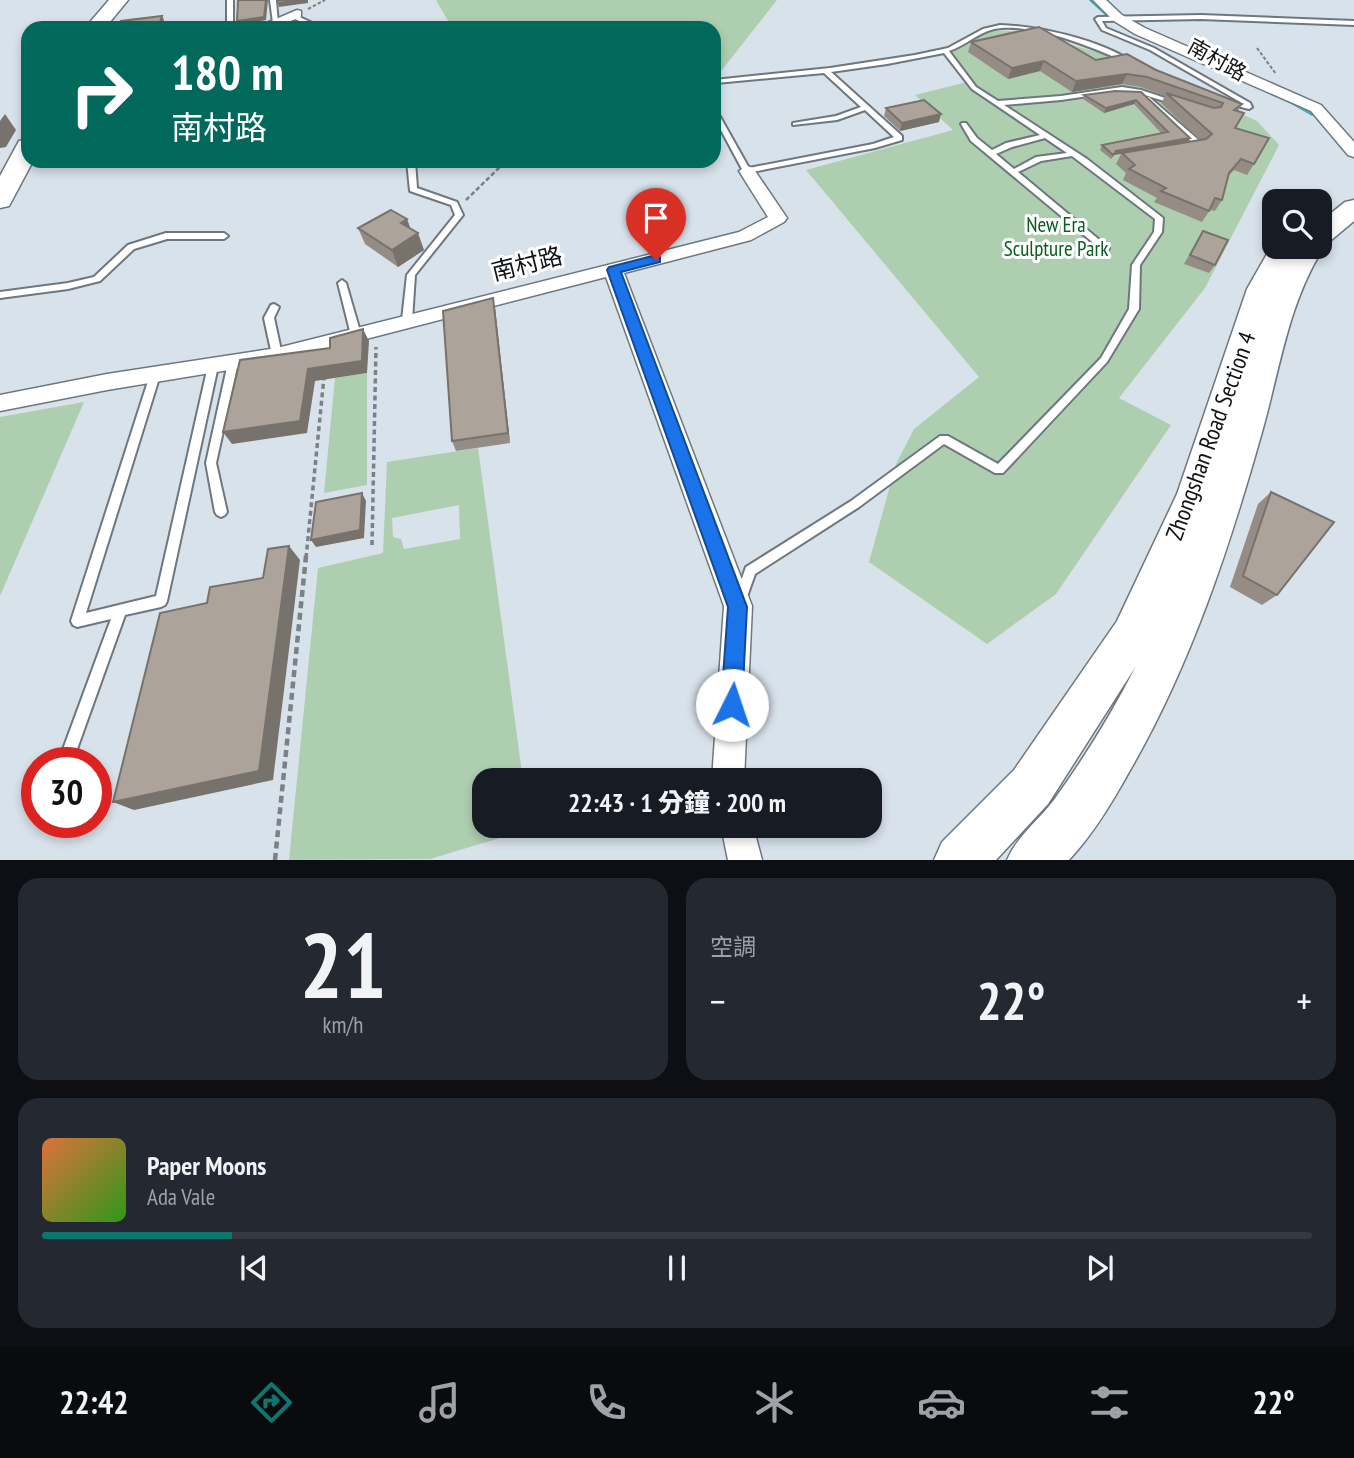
<!DOCTYPE html>
<html lang="zh-TW">
<head>
<meta charset="utf-8">
<style>
  body { margin:0; font-family:"PT Sans Narrow","Noto Sans TC",sans-serif; background:#242831; color:#f1f3f6; height:100vh; display:flex; flex-direction:column; font-size:26px; white-space:nowrap }
  * { box-sizing:border-box; margin:0 }
  p { font-size:23px; color:#9ea1a6 }
  .icon { flex:none; width:38px; height:38px; fill:none; stroke:currentColor; stroke-width:2; stroke-linecap:round; stroke-linejoin:round }
  .map { position:relative; height:860px; overflow:hidden }
  .drawer { display:flex; flex-direction:column; gap:18px; padding:18px; background:#0d0f14; flex:1 }
  .drawer>* { flex:none }
  .banner { position:absolute; left:21px; top:21px; width:700px; height:147px; border-radius:21px; box-shadow:0 4px 10px #0003; background:#00695c; color:#fff; overflow:hidden }
  .buttons { position:absolute; left:1262px; top:189px; display:grid; gap:14px }
  .buttons a { display:grid; place-items:center; width:70px; height:70px; border-radius:14px; background:#171b24; box-shadow:0 4px 10px #0003; font-size:35px }
  .speed { position:absolute; left:21px; top:747px; display:flex; gap:14px; font-size:35px; font-weight:700; text-align:center }
  .speed>* { display:grid; place-content:center; width:91px; height:91px; border-radius:50%; background:#171b24; box-shadow:0 4px 10px #0003; line-height:1 }
  .speed .limit { border:10px solid #d22; background:#fff; color:#111 }
  .pin { position:absolute; display:grid; place-items:center; width:60px; height:60px; color:#fff; margin:-72px -30px; border-radius:50% 50% 50% 0; rotate:-45deg; box-shadow:0 0 7px #0007 }
  .pin .icon { rotate:45deg }
  .me { position:absolute; width:77px; margin:-38px; rotate:4deg; stroke-linejoin:round; filter:drop-shadow(0 0 5px #0008) }
  .turn { display:flex; align-items:center; gap:24px; height:147px; padding:0 35px; font-size:32px }
  .turn .icon { width:91px; height:91px; stroke-width:2.5 }
  .turn b { display:block; font-size:49px; line-height:60px }
  .big { font-size:52px; font-weight:800; line-height:1.1 }
  .drawer .card { flex:1; display:flex; flex-direction:column; justify-content:center; gap:10px; min-width:0; padding:0 24px; border-radius:21px; background:#242831 }
  .drawer .dial { align-items:center; gap:0 }
  .dial b { font-size:91px; line-height:1 }
  .song { display:flex; align-items:center; gap:21px }
  .cover { width:84px; height:84px; border-radius:10px; background:linear-gradient(135deg,hsl(20 70% 55%),hsl(110 70% 35%)) }
  .played { height:7px; border-radius:4px; background:linear-gradient(90deg,#0f766e 15%,#363941 15%) }
  .keys { display:flex; justify-content:space-around; direction:ltr }
  .heat { display:flex; justify-content:space-between; align-items:center; font-size:38px; direction:ltr }
  .drawer .tiles { flex:1; display:grid; gap:18px; grid-template-columns:1fr 1fr }
  .card:last-child { grid-column:span 2 }
  .trip { position:absolute; left:472px; top:768px; width:410px; height:70px; border-radius:21px; background:#171b24; box-shadow:0 4px 10px #0003; font-weight:800; line-height:70px; text-align:center }
  .menu { display:flex; height:112px; justify-content:space-around; align-items:center; background:#090b0e; color:#9ea1a6 }
  .menu .icon { width:49px; height:49px }
  .menu .current { color:#0f766e }
  .menu b { font-size:32px; color:#f1f3f6 }
  .map>svg:first-child { display:block }
  .green { fill:#aeceb0; fill-rule:evenodd }
  .lines { fill:none; stroke-linecap:round; stroke-linejoin:round }
  .stream { stroke:#4aaab3; stroke-width:3.5 }
  .lane-casing { stroke:#6e777f; stroke-width:4 }
  .street-casing { stroke:#6e777f; stroke-width:3 }
  .primary-casing { stroke:#6e777f; stroke-width:3 }
  .path-far3 { stroke:#7a8187; stroke-width:2; stroke-dasharray:3.5 2; stroke-linecap:butt }
  .path-far2 { stroke:#7a8187; stroke-width:2.5; stroke-dasharray:4.5 2.5; stroke-linecap:butt }
  .path-far1 { stroke:#7a8187; stroke-width:3.5; stroke-dasharray:5 3.5; stroke-linecap:butt }
  .path { stroke:#7a8187; stroke-width:4.5; stroke-dasharray:7 4.5; stroke-linecap:butt }
  .lane { fill:#fff; fill-rule:evenodd }
  .street { fill:#fff; fill-rule:evenodd }
  .primary { fill:#fff; fill-rule:evenodd }
  .wall { fill:#948c85 }
  .shaded-wall { fill:#78726c }
  .building { fill:#aca39b; stroke:#78726c; stroke-width:2 }
  .route { fill:#1a73e8; stroke:#114b97; stroke-width:2 }
  .labels { text-anchor:middle; stroke-width:6; stroke-linejoin:round; paint-order:stroke }
  .far-street-label { font-size:21px; fill:#111417; stroke:#fff }
  .far-park-label { font-size:21px; fill:#0a5d20; stroke:#fff }
  .street-label { font-size:24px; fill:#111417; stroke:#fff }
</style>
</head>
<body>
<div class="map">
<svg width="1354" height="860" viewBox="0 0 1354 860">
  <rect width="100%" height="100%" fill="#d8e2eb"/>
  <g class="green">
    <polygon points="436,0 777,0 714,80 714,28 452,28"/>
    <polygon points="990,30 1028,32 1120,59 1257,121 1279,145 1205,288 1119,398 1171,425 1056,594 987,644 869,562 896,464 914,429 979,377 806,170 953,130 915,95 971,81 951,53"/>
    <polygon points="367,373 367,485 324,493 335,378"/>
    <polygon points="84,402 0,596 0,417"/>
    <path d="M478 448 523 780H485V826H530V829L430 859 289 860 318 568 383 553 387 462ZM459 505 460 539 404 549 401 539 393 537 392 518Z"/>
  </g>
  <g class="lines">
    <g class="stream">
      <polyline points="1091,0 1113,20"/>
      <polyline points="1288,100 1312,114"/>
    </g>
    <defs>
      <g id="lane">
        <rect x="227" y="0" width="6" height="28"/>
        <polygon points="270,0 276,0 278,24 273,23"/>
        <polygon points="293,14 321,27 322,28 314,28 291,17 290,16"/>
        <polygon points="1201,15 1354,21 1354,25 1201,19 1102,21 1106,28 1154,48 1250,103 1252,107 1249,109 1225,103 1225,101 1227,100 1242,103 1150,50 1102,30 1095,19 1098,17"/>
        <path d="M1000 25C1039 26 1099 40 1131 61L1126 62C1091 47 1032 22 994 29 977 33 965 46 949 51L976 87 998 101 1061 96 1122 87 1141 90 1177 102 1174 104 1138 93 1122 91 1061 100 1004 105 1087 159 1163 218 1162 232 1140 265 1139 309 1107 362 1003 473H995L944 444 859 507 755 574 744 605 740 607 736 605 734 601 746 567 851 501 940 436H948L998 464 1101 358 1129 309 1132 265 1154 232 1155 219 1072 156 1041 161 1018 172 1109 248 1108 250H1102L971 141 961 124 962 123H966L977 138 992 150 1006 143 1040 135 972 89 944 53 887 64 831 72 902 136V140L875 148 747 173 743 171 714 117V111L718 113 749 168 873 144 894 137 865 110 837 120 793 125V123L836 116 861 107 824 73 716 83 714 82V80L830 68 915 55 948 48 983 29ZM1045 138 1067 153 1036 157 1014 169 996 154 1012 147Z"/>
        <polygon points="1145,97 1149,97 1202,143 1202,147 1189,149 1189,145 1194,144 1145,99"/>
        <polygon points="407,161 415,161 417,188 457,202 463,215 415,275 412,320 407,323 402,320 407,275 455,215 451,205 410,191"/>
        <polygon points="166,233 224,233 228,236 224,239 167,239 134,249 100,281 68,289 0,298 0,292 68,283 94,277 128,245"/>
        <polygon points="342,280 346,283 361,335 356,338 351,335 338,283"/>
        <polygon points="274,304 279,307 274,318 282,355 277,358 272,355 264,318 271,305"/>
        <polygon points="233,359 238,363 216,463 227,512 225,515 221,517 217,515 215,512 206,463 228,363"/>
        <polygon points="213,362 218,366 167,601 165,605 161,607 125,615 72,763 58,763 111,619 77,627 73,625 71,621 150,375 155,371 160,375 86,613 156,596 208,366"/>
      </g>
      <g id="street">
        <polygon points="1093,0 1106,0 1122,15 1145,28 1321,105 1354,142 1354,157 1348,155 1311,111 1135,34 1114,21"/>
        <polygon points="297,10 301,11 301,17 272,28 255,28"/>
        <polygon points="747,166 753,168 787,218 784,222 751,240 624,273 752,606 744,780 712,780 724,606 606,277 277,362 107,390 0,411 0,395 107,374 277,348 739,232 768,217 739,171"/>
        <polygon points="721,826 753,826 762,860 728,860"/>
      </g>
      <g id="primary">
        <polygon points="109,0 128,0 105,28 85,28"/>
        <polygon points="28,139 28,161 33,161 9,206 0,208 0,176 19,141"/>
        <path d="M1354 200V221L1330 241 1321 243 1324 247C1288 303 1280 369 1262 432 1229 549 1190 667 1129 772 1112 803 1093 834 1069 860H1007C1018 835 1038 821 1054 800 1085 757 1112 713 1136 666L1048 804 996 860H934L942 842 1014 770 1117 621 1177 494 1247 289 1271 247 1274 243V247H1320V222L1345 202Z"/>
      </g>
    </defs>
    <use href="#lane" class="lane-casing"/>
    <use href="#street" class="street-casing"/>
    <use href="#primary" class="primary-casing"/>
    <g class="path-far3">
      <polyline points="308,9 325,0"/>
      <polyline points="1257,48 1276,74"/>
    </g>
    <polyline class="path-far2" points="466,200 502,165 519,161"/>
    <g class="path-far1">
      <polyline points="372,545 376,347"/>
      <polyline points="306,558 324,377"/>
    </g>
    <polyline class="path" points="275,860 306,556"/>
    <use href="#lane" class="lane"/>
    <use href="#street" class="street"/>
    <use href="#primary" class="primary"/>
  </g>
  <g class="wall">
    <polygon points="971,42 1156,70 1242,104 1238,111 1235,128 1254,164 1247,175 1234,170 1228,176 1222,200 1215,211 1210,210 1202,222 1154,202 1157,198 1123,180 1126,173 1116,164 1121,154 1114,155 1111,159 1100,150 1102,145 1162,134 1134,104 1104,113 1083,99 1084,95 1141,92 1190,138 1188,142 1200,140 1161,103 1165,96 1141,87 1122,84 1072,92 1040,71 1008,79 968,52"/>
    <polygon points="886,108 939,122 900,131 884,116"/>
    <polygon points="407,219 410,228 424,250 398,267 365,244 358,228"/>
    <polygon points="1203,231 1215,265 1209,273 1184,264"/>
    <polygon points="495,308 510,443 456,451 452,441"/>
    <polygon points="1271,492 1277,595 1262,605 1230,587 1258,504"/>
  </g>
  <g class="shaded-wall">
    <polygon points="266,0 268,0 266,20 239,25 237,21"/>
    <polygon points="301,0 308,0 308,3 279,7 278,3"/>
    <polygon points="162,16 164,20 161,28 158,28"/>
    <polygon points="1044,61 1040,71 1008,79 1012,68"/>
    <polygon points="1127,74 1122,84 1072,92 1076,81"/>
    <polygon points="1136,100 1134,104 1104,113 1106,108"/>
    <polygon points="5,114 16,130 6,147 0,148 0,121"/>
    <polygon points="941,114 939,122 900,131 902,123"/>
    <polygon points="1190,138 1187,142 1114,155 1111,159 1116,151"/>
    <polygon points="407,219 413,236 401,223"/>
    <polygon points="418,233 424,250 398,267 392,250"/>
    <polygon points="493,298 495,308 510,443 508,433"/>
    <polygon points="363,329 369,341 367,373 315,381 307,433 232,444 223,432"/>
    <polygon points="362,493 366,501 364,538 316,547 311,540"/>
    <polygon points="289,546 300,560 273,780 134,810 113,802"/>
  </g>
  <g class="building">
    <polygon points="238,0 266,0 264,17 237,21"/>
    <polygon points="277,0 301,0 278,3"/>
    <polygon points="162,16 158,28 118,28 121,21"/>
    <polygon points="1039,27 1096,60 1127,54 1156,70 1242,104 1234,110 1244,113 1235,128 1269,138 1254,164 1241,159 1229,173 1222,200 1215,198 1209,211 1161,191 1166,188 1129,169 1135,165 1122,153 1206,139 1212,134 1166,93 1214,108 1221,107 1223,103 1147,77 1127,74 1076,81 1044,61 1012,68 971,42"/>
    <polygon points="1115,91 1141,92 1190,138 1116,151 1113,155 1102,145 1168,132 1136,100 1106,108 1084,95"/>
    <polygon points="924,100 941,114 902,123 886,108"/>
    <polygon points="391,210 407,219 401,223 418,233 392,250 358,228"/>
    <polygon points="1203,231 1228,240 1215,265 1190,255"/>
    <polygon points="493,298 508,433 452,441 443,311"/>
    <polygon points="363,329 362,361 308,369 300,421 223,432 240,360 330,348 330,338"/>
    <polygon points="1271,492 1334,522 1277,595 1243,576"/>
    <polygon points="362,493 360,530 311,540 316,502"/>
    <polygon points="289,546 259,771 113,802 160,613 207,603 210,587 263,578 268,549"/>
  </g>
  <polygon class="route" points="656,255 660,257 660,262 621,272 747,607 742,705 739,712 732,715 724,712 721,705 728,607 607,270 609,267"/>
  <g class="labels">
    <g class="far-street-label">
      <text transform="translate(1217 60) rotate(29)" y="7">南村路</text>
    </g>
    <g class="far-park-label">
      <text x="1056" y="232">New Era<tspan x="1056" dy="24">Sculpture Park</tspan></text>
    </g>
    <g class="street-label">
      <text transform="translate(527 264) rotate(-14)" y="8">南村路</text>
      <text transform="translate(1211 436) rotate(-70)" y="8">Zhongshan Road Section 4</text>
    </g>
  </g>
</svg>
<div class="buttons">
<a><svg class="icon" aria-label="search" viewBox="0 0 24 24"><circle cx="10" cy="10" r="6"/><path d="M15 15l6 6"/></svg></a>
</div>
<div class="speed"><div class="limit">30</div></div>
<div class="pin" style="left:656px;top:260px;background:#d93025"><svg class="icon" aria-label="arrive" viewBox="0 0 24 24"><path d="M6 21V4h12l-3 4 3 4H6"/></svg></div>
<svg class="me" style="left:732px;top:705px" viewBox="-20 -20 40 40"><circle r="19" fill="#fff"/><path d="M0-13L10 11 0 6-10 11z" fill="#1a73e8"/></svg>
<div class="trip">22:43 · 1 分鐘 · 200 m</div>
<div class="banner">
<div class="turn"><svg class="icon" aria-label="right" viewBox="0 0 24 24"><path d="M7 20v-9h11M14 6l5 5-5 5"/></svg><div><b>180 m</b>南村路</div></div>
</div>
</div>
<section class="drawer">
<div class="tiles">
<div class="card dial"><b>21</b><p>km/h</p></div>
<div class="card"><p>空調</p>
<div class="heat"><a>−</a><b class="big">22°</b><a>+</a></div>
</div>
<div class="card">
<div class="song"><i class="cover"></i><div><b>Paper Moons</b><p>Ada Vale</p></div></div>
<div class="played"></div>
<div class="keys"><svg class="icon" aria-label="previous" viewBox="0 0 24 24"><path d="M18 5L8 12l10 7zM5 5v14"/></svg><svg class="icon" aria-label="pause" viewBox="0 0 24 24"><path d="M8 5v14M16 5v14"/></svg><svg class="icon" aria-label="next" viewBox="0 0 24 24"><path d="M6 5l10 7-10 7zM19 5v14"/></svg></div>
</div>
</div>
</section>
<nav class="menu">
<b>22:42</b>
<svg class="icon current" aria-label="directions" viewBox="0 0 24 24"><path d="M12 3l9 9-9 9-9-9zM9 14v-3h6M13 9l2 2-2 2"/></svg>
<svg class="icon" aria-label="music" viewBox="0 0 24 24"><path d="M9 18V5l10-2v13"/><circle cx="6" cy="18" r="3"/><circle cx="16" cy="16" r="3"/></svg>
<svg class="icon" aria-label="phone" viewBox="0 0 24 24"><path d="M5 4h4l2 5-3 2q2 4 5 5l2-3 5 2v4C11 20 4 13 5 4z"/></svg>
<svg class="icon" aria-label="climate" viewBox="0 0 24 24"><path d="M12 3v18M4 7l16 10M4 17L20 7"/></svg>
<svg class="icon" aria-label="car" viewBox="0 0 24 24"><path d="M5 17H2v-5l4-1 3-4h7l3 4 3 1v5h-3M9 17h6M6 11h13"/><circle cx="7" cy="17" r="2"/><circle cx="17" cy="17" r="2"/></svg>
<svg class="icon" aria-label="filters" viewBox="0 0 24 24"><path d="M4 7h16M4 17h16"/><circle cx="9" cy="7" r="2"/><circle cx="15" cy="17" r="2"/></svg>
<b>22°</b>
</nav>
</body>
</html>
